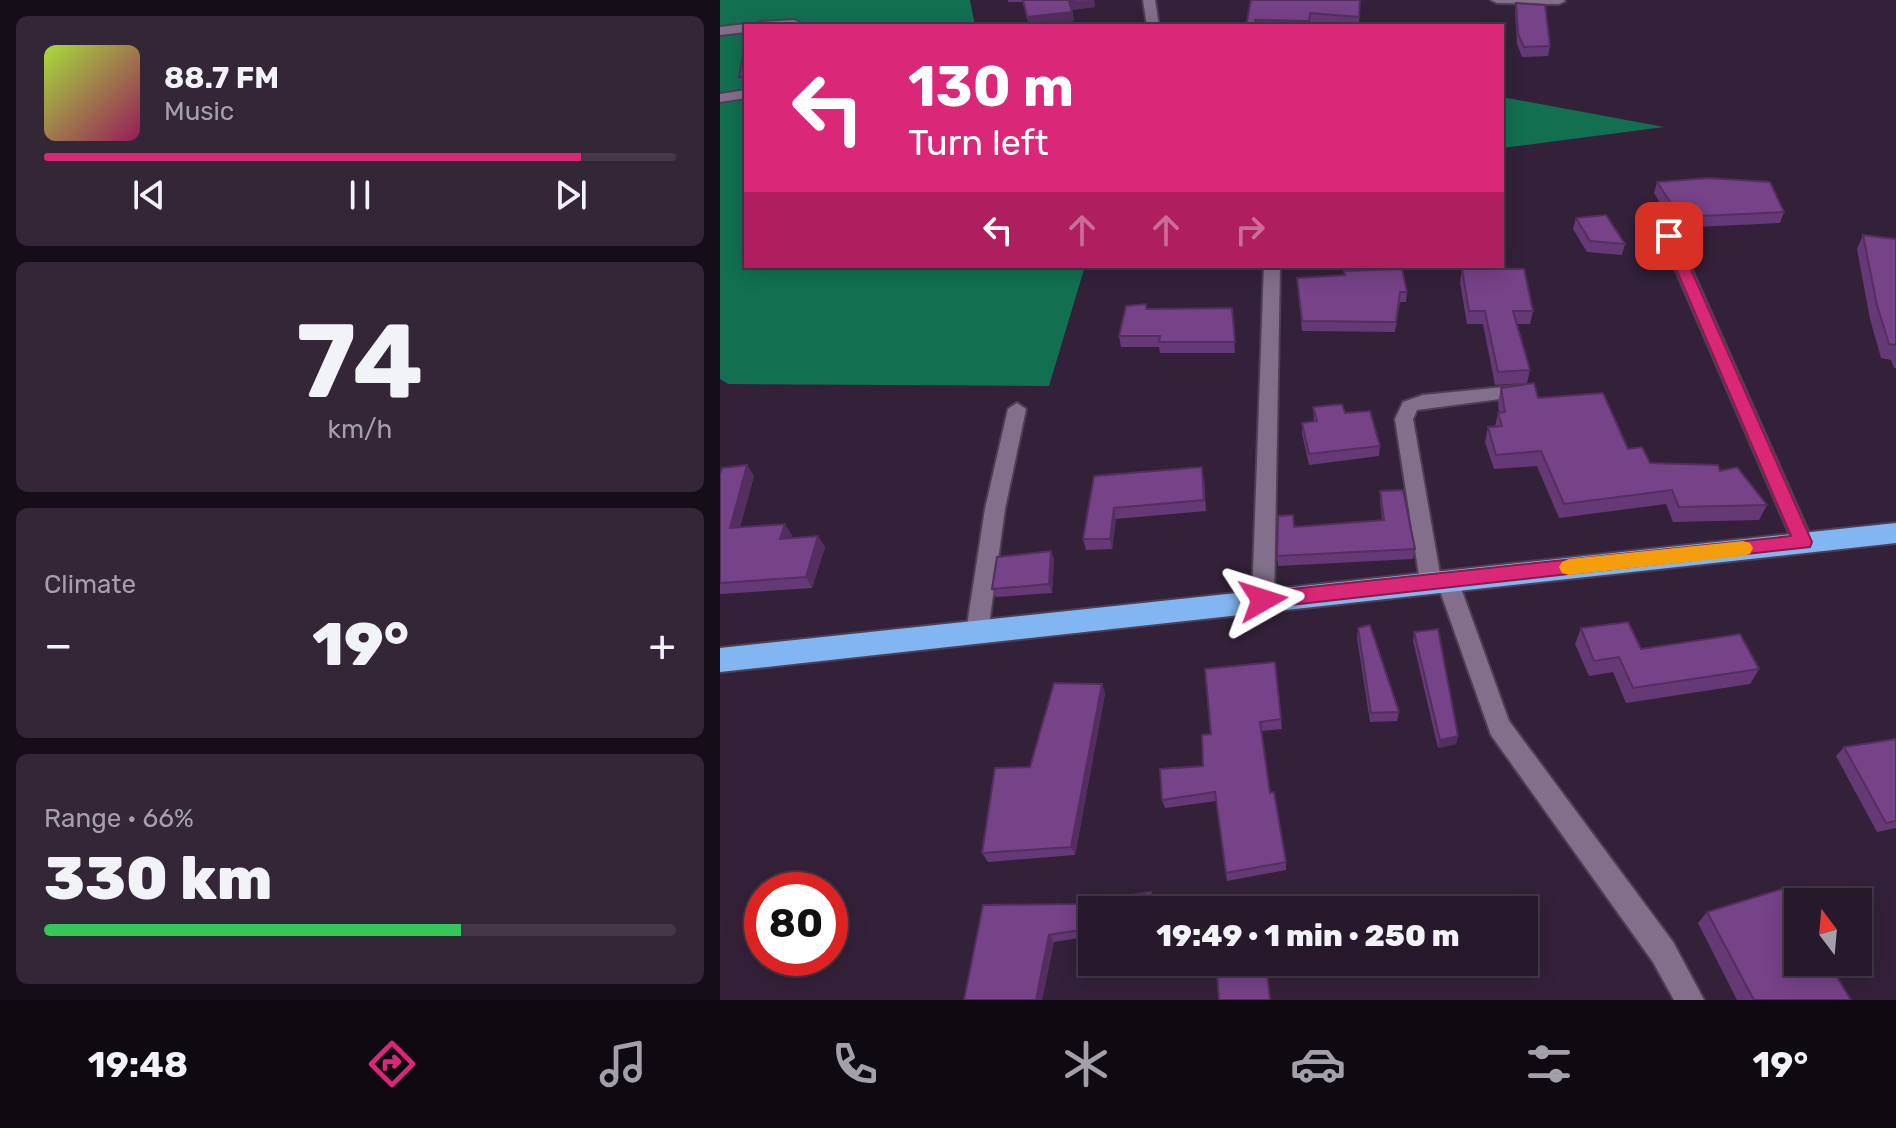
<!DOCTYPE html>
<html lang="en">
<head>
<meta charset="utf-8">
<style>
  body { margin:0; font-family:Rubik,sans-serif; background:#322637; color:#f1f3f6; height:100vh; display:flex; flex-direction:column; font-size:30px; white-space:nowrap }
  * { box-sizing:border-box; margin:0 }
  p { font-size:26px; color:#a4a0a9 }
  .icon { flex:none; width:44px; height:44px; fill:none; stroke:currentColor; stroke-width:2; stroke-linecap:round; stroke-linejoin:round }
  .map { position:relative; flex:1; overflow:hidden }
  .side { display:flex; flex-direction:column; gap:16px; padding:16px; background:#150e18; width:720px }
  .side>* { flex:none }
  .hud { position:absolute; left:24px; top:24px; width:760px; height:244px; border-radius:0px; box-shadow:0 4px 20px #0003,0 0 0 2px #423847; background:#db2777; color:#fff; overflow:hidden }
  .needle { width:52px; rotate:344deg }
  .tools { position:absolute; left:1064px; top:888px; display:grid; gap:16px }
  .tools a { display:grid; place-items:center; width:88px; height:88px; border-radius:0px; background:#26192b; box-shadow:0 4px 20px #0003,0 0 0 2px #423847; font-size:40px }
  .speed { position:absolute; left:24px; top:872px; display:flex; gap:16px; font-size:40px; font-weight:700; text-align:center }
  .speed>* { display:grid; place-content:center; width:104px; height:104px; border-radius:50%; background:#26192b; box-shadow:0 4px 20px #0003,0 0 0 2px #423847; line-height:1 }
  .speed .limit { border:12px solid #d22; background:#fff; color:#111 }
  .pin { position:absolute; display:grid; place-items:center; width:68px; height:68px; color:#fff; margin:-34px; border-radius:16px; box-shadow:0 4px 12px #0006 }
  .me { position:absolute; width:88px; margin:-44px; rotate:84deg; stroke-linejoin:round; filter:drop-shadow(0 0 6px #0008) }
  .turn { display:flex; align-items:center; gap:28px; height:168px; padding:0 32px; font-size:36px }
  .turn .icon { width:104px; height:104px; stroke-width:2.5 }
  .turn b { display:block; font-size:56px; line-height:68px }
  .lanes { display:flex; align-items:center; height:76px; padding:0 32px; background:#0003; justify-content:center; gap:40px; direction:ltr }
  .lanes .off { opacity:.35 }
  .big { font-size:60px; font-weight:800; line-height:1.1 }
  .side .widget { flex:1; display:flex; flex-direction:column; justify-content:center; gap:12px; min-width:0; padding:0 28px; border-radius:12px; background:#322637 }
  .side .dial { align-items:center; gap:0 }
  .dial b { font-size:104px; line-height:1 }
  .song { display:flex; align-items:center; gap:24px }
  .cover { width:96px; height:96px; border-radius:12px; background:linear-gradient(135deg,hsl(80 70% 55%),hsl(330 70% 35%)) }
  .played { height:8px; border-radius:4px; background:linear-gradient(90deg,#db2777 85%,#423847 85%) }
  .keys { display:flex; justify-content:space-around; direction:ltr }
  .heat { display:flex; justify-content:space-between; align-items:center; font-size:44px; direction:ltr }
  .charge { height:12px; border-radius:6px; background:linear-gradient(90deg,#34c759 66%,#423847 0) }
  .trip { position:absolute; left:358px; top:896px; width:460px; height:80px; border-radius:0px; background:#26192b; box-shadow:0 4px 20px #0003,0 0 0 2px #423847; font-weight:800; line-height:80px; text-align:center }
  .tabs { display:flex; height:128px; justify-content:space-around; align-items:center; background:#0f0a11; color:#a4a0a9 }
  .tabs .icon { width:56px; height:56px }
  .tabs .current { color:#db2777 }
  .tabs b { font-size:36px; color:#f1f3f6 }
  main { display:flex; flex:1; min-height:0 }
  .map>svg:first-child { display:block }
  .forest { fill:#127050 }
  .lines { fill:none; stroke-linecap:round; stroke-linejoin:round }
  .minor-casing { stroke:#4e3f53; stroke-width:4 }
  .highway-casing { stroke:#4e3f53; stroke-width:4 }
  .minor { fill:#836f8b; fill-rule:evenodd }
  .highway { fill:#82b6f2; fill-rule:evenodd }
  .wall { fill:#653975 }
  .shaded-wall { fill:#532e5f }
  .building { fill:#764288; stroke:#532e5f; stroke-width:2 }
  .route { fill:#db2777; stroke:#8e194d; stroke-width:2 }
  .slow { fill:#f59e0b }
</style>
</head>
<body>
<main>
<section class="side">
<div class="widget">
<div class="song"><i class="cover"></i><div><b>88.7 FM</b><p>Music</p></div></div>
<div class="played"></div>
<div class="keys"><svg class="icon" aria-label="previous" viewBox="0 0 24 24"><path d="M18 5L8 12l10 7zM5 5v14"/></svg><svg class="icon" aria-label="pause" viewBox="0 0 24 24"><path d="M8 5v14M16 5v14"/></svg><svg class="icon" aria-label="next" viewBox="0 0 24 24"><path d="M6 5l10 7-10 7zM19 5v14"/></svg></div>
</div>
<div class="widget dial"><b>74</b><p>km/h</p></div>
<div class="widget"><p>Climate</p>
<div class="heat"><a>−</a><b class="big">19°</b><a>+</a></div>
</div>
<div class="widget"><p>Range · 66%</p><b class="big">330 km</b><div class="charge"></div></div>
</section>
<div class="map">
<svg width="1176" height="1000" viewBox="0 0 1176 1000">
  <rect width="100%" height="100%" fill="#332139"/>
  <g class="forest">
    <polygon points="0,0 250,0 255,26 26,26 26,266 365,266 329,386 8,384 0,379"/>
    <polygon points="782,97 944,127 782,148"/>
  </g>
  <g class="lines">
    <defs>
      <g id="minor">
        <polygon points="423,0 435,0 439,26 427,26"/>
        <polygon points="771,0 844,0 845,1 839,4 777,3"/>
        <polygon points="74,20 87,26 34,26 40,22"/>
        <polygon points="26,24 31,26 26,26 26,32 0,35 0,27"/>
        <polygon points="26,90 26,98 0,102 0,94"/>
        <polygon points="949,231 957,236 1093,542 1090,548 1076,548 1073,542 941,236"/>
        <polygon points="544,266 560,266 554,600 551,606 543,609 535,606 532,600"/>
        <polygon points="804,385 813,391 810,395 697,410 693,419 720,574 735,574 738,580 789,721 953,942 984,1000 954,1000 933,962 771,735 719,588 711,591 703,588 700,582 675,419 683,402 703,395"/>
        <polygon points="297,403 306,409 285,509 268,632 265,639 257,641 249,639 246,632 265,509 288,409"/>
      </g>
      <polygon id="highway" points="1176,523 1176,543 0,672 0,648"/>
    </defs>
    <use href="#minor" class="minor-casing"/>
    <use href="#highway" class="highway-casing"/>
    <use href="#minor" class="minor"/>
    <use href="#highway" class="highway"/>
  </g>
  <g class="wall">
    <polygon points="288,0 374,0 375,7 352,10 354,21 309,26 303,2 288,2"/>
    <polygon points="531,0 640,0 639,26 526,26"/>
    <polygon points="796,3 830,46 828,56 802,57 797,44 795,13"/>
    <polygon points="26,55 26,87 24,87 19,77"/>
    <polygon points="937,182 1064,212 1060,223 956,228 934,193"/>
    <polygon points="856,218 905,244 902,255 867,252 853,229"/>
    <polygon points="1143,235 1176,239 1176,368 1174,368 1171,360 1161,358 1150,319 1137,249"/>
    <polygon points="742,269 813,311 810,324 797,324 810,370 807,383 775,385 763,324 747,324 740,282"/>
    <polygon points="577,278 687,292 686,302 680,302 675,332 582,331"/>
    <polygon points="512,308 515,353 440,353 439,347 401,347 399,336 427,309"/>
    <polygon points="781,388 818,398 908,449 930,463 1000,471 1047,505 1039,520 953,522 946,504 839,518 817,466 774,469 765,442 768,427 775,427 778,413 779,413 778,402"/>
    <polygon points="593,407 625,413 660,446 659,456 589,465 582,434 582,423 594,422"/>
    <polygon points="27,465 34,476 20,527 72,535 71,538 98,536 105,547 92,588 0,594 0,475"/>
    <polygon points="374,476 484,478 486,511 396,519 392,549 366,550 363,539"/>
    <polygon points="660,491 695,549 693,559 558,566 557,556 574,527 662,520 660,501"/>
    <polygon points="331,551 334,559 332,593 276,597 272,589"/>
    <polygon points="638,628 679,712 677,721 650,722 637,638"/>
    <polygon points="861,628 921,649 1039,669 1030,684 906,703 893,672 869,676 855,644"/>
    <polygon points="694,632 738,736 736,744 718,748 693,641"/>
    <polygon points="485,669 561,719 562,729 542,731 550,793 566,862 566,870 507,881 496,801 445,808 442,800 483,766 491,734"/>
    <polygon points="382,684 385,694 355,855 268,862 262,853"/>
    <polygon points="1176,739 1176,828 1157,832 1116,756 1124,747"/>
    <polygon points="431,892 434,900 434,910 372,910 372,936 334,942 322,1000 244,1000 356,904"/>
    <polygon points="987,912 1131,1000 1017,1000 978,923"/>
  </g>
  <g class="shaded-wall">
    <polygon points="374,0 375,7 351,10 349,1"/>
    <polygon points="352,12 354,21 309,26 307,17"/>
    <polygon points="27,465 34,476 17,538 10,528"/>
    <polygon points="394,508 396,519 392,549 390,539"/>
    <polygon points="65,524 72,535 67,550 60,539"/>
    <polygon points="98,536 105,547 92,588 86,577"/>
    <polygon points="331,551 334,559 332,593 329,584"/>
    <polygon points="382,684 385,694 355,855 351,847"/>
    <polygon points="738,736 736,744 718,748 720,740"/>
    <polygon points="431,892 434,900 434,910 432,910"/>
    <polygon points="329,935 334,942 322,1000 316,1000"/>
  </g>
  <g class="building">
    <polygon points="303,0 355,0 349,1 352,12 307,17"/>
    <polygon points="531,0 640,0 639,17 590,13 589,21 535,20 537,26 526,26"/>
    <polygon points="796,3 825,5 830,46 804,47 798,34"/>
    <polygon points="23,55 26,55 26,76 19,77"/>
    <polygon points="988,178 1050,182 1064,212 960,217 937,182"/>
    <polygon points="886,215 905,244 870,241 856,218"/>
    <polygon points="1143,235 1176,239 1176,345 1169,344 1157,305"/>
    <polygon points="682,269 687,292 680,292 676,322 582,321 577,278 625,275 624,271"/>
    <polygon points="742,269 804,269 813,311 793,311 810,370 778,372 765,311 749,311"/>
    <polygon points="426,304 426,309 512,308 515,342 439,342 440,336 399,336 406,306"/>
    <polygon points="814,383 818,398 883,393 908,449 922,447 930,463 998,465 1000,471 1017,467 1047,505 959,507 952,490 844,504 821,451 776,455 768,427 782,426 778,413 785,412 781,388"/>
    <polygon points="622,404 625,413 650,411 660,446 589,454 582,423 597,421 593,407"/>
    <polygon points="27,465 10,528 65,524 60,539 98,536 86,577 0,583 0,475 2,468"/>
    <polygon points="482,467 484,500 394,508 390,539 363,539 374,476"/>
    <polygon points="683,490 695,549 557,556 558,516 573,515 574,527 664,520 660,491"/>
    <polygon points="331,551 329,584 272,589 277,557"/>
    <polygon points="908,622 921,649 1020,634 1039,669 913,688 899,657 874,661 861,628"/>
    <polygon points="650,625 679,712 651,713 638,628"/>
    <polygon points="718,629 738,736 720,740 694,632"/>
    <polygon points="555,662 561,719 540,722 550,793 554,792 566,862 506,873 495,792 442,800 440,769 483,766 482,735 491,734 485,669"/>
    <polygon points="334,683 382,684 351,847 262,853 275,768 310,767"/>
    <polygon points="1176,739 1176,821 1166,823 1124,747"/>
    <polygon points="1065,888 1078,910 1078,962 1108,962 1131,1000 1034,1000 987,912"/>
    <polygon points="431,892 432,910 372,910 372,928 329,935 316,1000 244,1000 263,905 356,904"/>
    <polygon points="496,962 546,962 550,1000 499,1000"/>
  </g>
  <polygon class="route" points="949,232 956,236 1092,542 1090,547 543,608 536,606 533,600 536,594 543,592 1071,536 942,236"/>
  <polygon class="slow" points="1023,541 1030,543 1033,548 1030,554 1023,556 849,575 842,573 839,567 842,562 849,559"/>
</svg>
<div class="tools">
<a><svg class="needle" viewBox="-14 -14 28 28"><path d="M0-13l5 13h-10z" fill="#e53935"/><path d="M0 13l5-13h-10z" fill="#a4a0a9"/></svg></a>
</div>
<div class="speed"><div class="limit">80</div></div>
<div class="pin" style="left:949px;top:236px;background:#d93025"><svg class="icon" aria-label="arrive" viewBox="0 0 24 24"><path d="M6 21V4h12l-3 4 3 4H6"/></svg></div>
<svg class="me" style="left:543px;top:600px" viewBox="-20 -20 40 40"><path d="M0-17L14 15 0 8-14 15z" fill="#db2777" stroke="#fff" stroke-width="4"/></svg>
<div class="trip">19:49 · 1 min · 250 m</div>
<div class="hud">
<div class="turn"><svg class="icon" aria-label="left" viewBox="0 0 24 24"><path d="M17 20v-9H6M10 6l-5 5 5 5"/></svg><div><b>130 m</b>Turn left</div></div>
<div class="lanes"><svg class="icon" aria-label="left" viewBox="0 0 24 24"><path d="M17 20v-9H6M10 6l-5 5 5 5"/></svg><svg class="icon off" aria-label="ahead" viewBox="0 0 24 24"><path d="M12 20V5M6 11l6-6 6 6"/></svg><svg class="icon off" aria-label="ahead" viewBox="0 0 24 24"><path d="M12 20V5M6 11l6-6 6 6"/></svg><svg class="icon off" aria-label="right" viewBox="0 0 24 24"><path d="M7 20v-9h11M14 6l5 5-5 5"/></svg></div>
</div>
</div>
</main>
<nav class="tabs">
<b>19:48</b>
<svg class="icon current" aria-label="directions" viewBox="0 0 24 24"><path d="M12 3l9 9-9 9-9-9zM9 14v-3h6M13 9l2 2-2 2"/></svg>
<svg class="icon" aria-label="music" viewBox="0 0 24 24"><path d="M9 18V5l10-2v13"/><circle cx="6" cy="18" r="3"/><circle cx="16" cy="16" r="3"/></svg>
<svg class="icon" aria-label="phone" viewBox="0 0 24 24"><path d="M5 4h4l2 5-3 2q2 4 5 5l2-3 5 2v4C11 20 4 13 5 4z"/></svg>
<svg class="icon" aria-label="climate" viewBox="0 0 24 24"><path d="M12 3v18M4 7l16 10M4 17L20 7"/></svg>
<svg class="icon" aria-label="car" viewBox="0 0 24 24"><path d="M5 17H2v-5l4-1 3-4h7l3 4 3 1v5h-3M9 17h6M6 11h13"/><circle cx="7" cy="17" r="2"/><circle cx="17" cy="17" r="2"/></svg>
<svg class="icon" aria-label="filters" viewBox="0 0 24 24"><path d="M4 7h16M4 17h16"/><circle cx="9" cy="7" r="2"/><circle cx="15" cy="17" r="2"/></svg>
<b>19°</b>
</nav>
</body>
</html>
